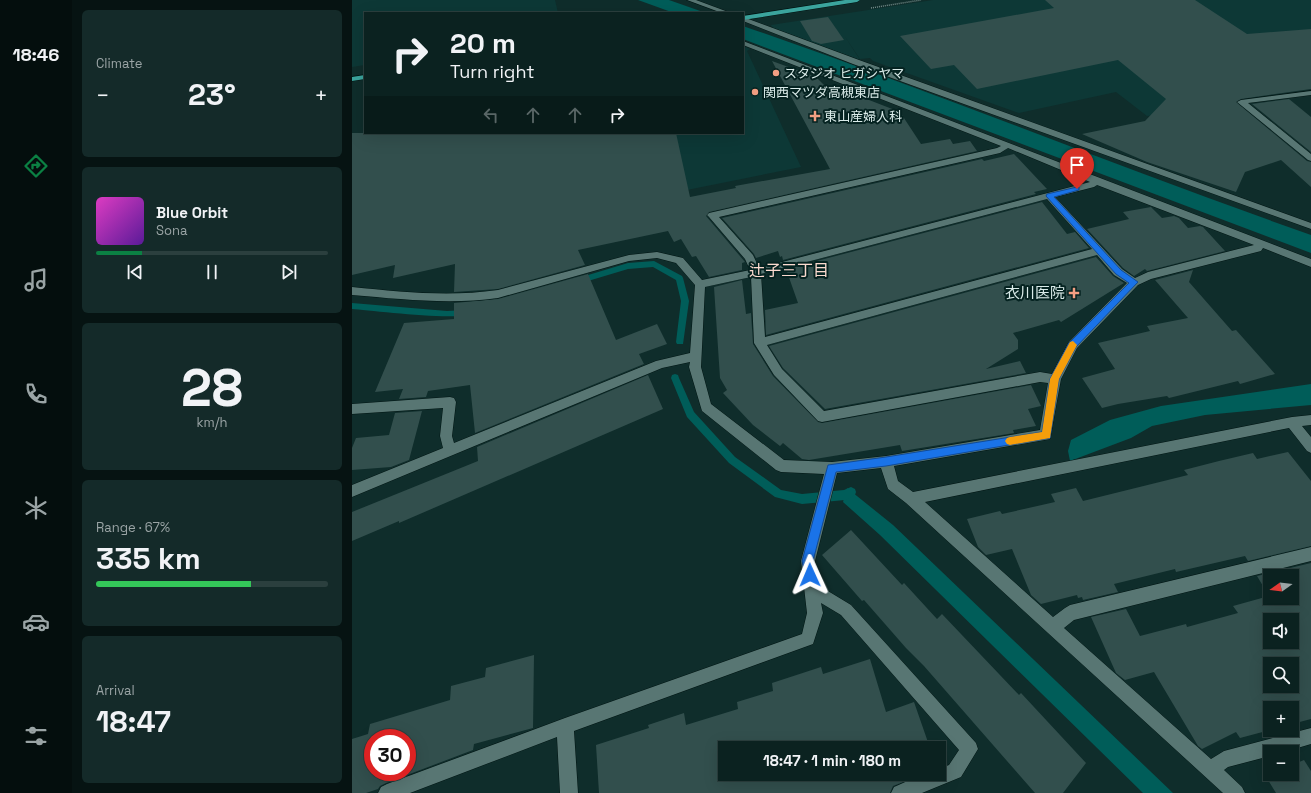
<!DOCTYPE html>
<html lang="en">
<head>
<meta charset="utf-8">
<style>
  body { margin:0; font-family:"Space Grotesk","Noto Sans JP",sans-serif; background:#142a29; color:#f1f3f6; height:100vh; display:flex; flex-direction:column; font-size:15px; white-space:nowrap }
  * { box-sizing:border-box; margin:0 }
  p { font-size:13px; color:#9aa4a5 }
  .icon { flex:none; width:22px; height:22px; fill:none; stroke:currentColor; stroke-width:2; stroke-linecap:round; stroke-linejoin:round }
  .map { position:relative; flex:1; overflow:hidden }
  .side { display:flex; flex-direction:column; gap:10px; padding:10px; background:#061312; width:280px }
  .side>* { flex:none }
  .guide { position:absolute; left:12px; top:12px; width:380px; height:122px; border-radius:0px; box-shadow:0 4px 16px #0002,0 0 0 1px #2b3f3e; background:#0b2220; color:#f1f3f6; overflow:hidden }
  .needle { width:26px; rotate:256deg }
  .buttons { position:absolute; left:911px; top:569px; display:grid; gap:8px }
  .buttons a { display:grid; place-items:center; width:36px; height:36px; border-radius:0px; background:#0b2220; box-shadow:0 4px 16px #0002,0 0 0 1px #2b3f3e; font-size:20px }
  .speed { position:absolute; left:12px; top:729px; display:flex; gap:8px; font-size:20px; font-weight:700; text-align:center }
  .speed>* { display:grid; place-content:center; width:52px; height:52px; border-radius:50%; background:#0b2220; box-shadow:0 4px 16px #0002,0 0 0 1px #2b3f3e; line-height:1 }
  .speed .limit { border:6px solid #d22; background:#fff; color:#111 }
  .pin { position:absolute; display:grid; place-items:center; width:34px; height:34px; color:#fff; margin:-41px -17px; border-radius:50% 50% 50% 0; rotate:-45deg; box-shadow:0 0 4px #0007 }
  .pin .icon { rotate:45deg }
  .me { position:absolute; width:44px; margin:-22px; rotate:359deg; stroke-linejoin:round; filter:drop-shadow(0 0 3px #0008) }
  .turn { display:flex; align-items:center; gap:14px; height:84px; padding:0 20px; font-size:18px }
  .turn .icon { width:52px; height:52px; stroke-width:2.5 }
  .turn b { display:block; font-size:28px; line-height:34px }
  .lanes { display:flex; align-items:center; height:38px; padding:0 20px; background:#0003; justify-content:center; gap:20px; direction:ltr }
  .lanes .off { opacity:.35 }
  .big { font-size:30px; font-weight:700; line-height:1.1 }
  .side .card { flex:1; display:flex; flex-direction:column; justify-content:center; gap:6px; min-width:0; padding:0 14px; border-radius:6px; background:#142a29 }
  .side .dial { align-items:center; gap:0 }
  .dial b { font-size:52px; line-height:1 }
  .song { display:flex; align-items:center; gap:12px }
  .cover { width:48px; height:48px; border-radius:6px; background:linear-gradient(135deg,hsl(310 70% 55%),hsl(270 70% 35%)) }
  .played { height:4px; border-radius:2px; background:linear-gradient(90deg,#0b8043 20%,#2b3f3e 20%) }
  .keys { display:flex; justify-content:space-around; direction:ltr }
  .heat { display:flex; justify-content:space-between; align-items:center; font-size:22px; direction:ltr }
  .charge { height:6px; border-radius:3px; background:linear-gradient(90deg,#34c759 67%,#2b3f3e 0) }
  .trip { position:absolute; left:366px; top:741px; width:228px; height:40px; border-radius:0px; background:#0b2220; box-shadow:0 4px 16px #0002,0 0 0 1px #2b3f3e; font-weight:700; line-height:40px; text-align:center }
  main { display:flex; flex:1; min-height:0 }
  .tab-bar { display:flex; flex-direction:column; width:72px; justify-content:space-around; align-items:center; background:#040e0d; color:#9aa4a5 }
  .tab-bar .icon { width:28px; height:28px }
  .tab-bar .active { color:#0b8043 }
  .tab-bar b { font-size:18px; color:#f1f3f6 }
  .map>svg:first-child { display:block }
  .built { fill:#0d3836 }
  .water { fill:#005d59 }
  .lines { fill:none; stroke-linecap:round; stroke-linejoin:round }
  .stream { fill:#005d59; fill-rule:evenodd }
  .building { fill:#324f4d; fill-rule:evenodd }
  .street-casing { stroke:#001513; stroke-width:1 }
  .highway-casing { stroke:#001513; stroke-width:1 }
  .path { stroke:#758c8a; stroke-width:1.5; stroke-dasharray:1 1; stroke-linecap:butt }
  .street { fill:#587673; fill-rule:evenodd }
  .highway { fill:#3ba49d; fill-rule:evenodd }
  .route { fill:#1a73e8; stroke:#114b97 }
  .slow { fill:#f59e0b }
  .poi-dot { fill:#f39f83; stroke:#052321; stroke-width:1.5 }
  .labels { text-anchor:middle; stroke-width:4; stroke-linejoin:round; paint-order:stroke }
  .far-poi-label { font-size:13px; fill:#daebe9; stroke:#052321; text-anchor:start }
  .poi-label { font-size:15px; fill:#daebe9; stroke:#052321; text-anchor:end }
  .neighbourhood-label { font-size:16px; fill:#fbdacf; stroke:#052321 }
</style>
</head>
<body>
<main>
<nav class="tab-bar">
<b>18:46</b>
<svg class="icon active" aria-label="directions" viewBox="0 0 24 24"><path d="M12 3l9 9-9 9-9-9zM9 14v-3h6M13 9l2 2-2 2"/></svg>
<svg class="icon" aria-label="music" viewBox="0 0 24 24"><path d="M9 18V5l10-2v13"/><circle cx="6" cy="18" r="3"/><circle cx="16" cy="16" r="3"/></svg>
<svg class="icon" aria-label="phone" viewBox="0 0 24 24"><path d="M5 4h4l2 5-3 2q2 4 5 5l2-3 5 2v4C11 20 4 13 5 4z"/></svg>
<svg class="icon" aria-label="climate" viewBox="0 0 24 24"><path d="M12 3v18M4 7l16 10M4 17L20 7"/></svg>
<svg class="icon" aria-label="car" viewBox="0 0 24 24"><path d="M5 17H2v-5l4-1 3-4h7l3 4 3 1v5h-3M9 17h6M6 11h13"/><circle cx="7" cy="17" r="2"/><circle cx="17" cy="17" r="2"/></svg>
<svg class="icon" aria-label="filters" viewBox="0 0 24 24"><path d="M4 7h16M4 17h16"/><circle cx="9" cy="7" r="2"/><circle cx="15" cy="17" r="2"/></svg>
</nav>
<section class="side">
<div class="card"><p>Climate</p>
<div class="heat"><a>−</a><b class="big">23°</b><a>+</a></div>
</div>
<div class="card">
<div class="song"><i class="cover"></i><div><b>Blue Orbit</b><p>Sona</p></div></div>
<div class="played"></div>
<div class="keys"><svg class="icon" aria-label="previous" viewBox="0 0 24 24"><path d="M18 5L8 12l10 7zM5 5v14"/></svg><svg class="icon" aria-label="pause" viewBox="0 0 24 24"><path d="M8 5v14M16 5v14"/></svg><svg class="icon" aria-label="next" viewBox="0 0 24 24"><path d="M6 5l10 7-10 7zM19 5v14"/></svg></div>
</div>
<div class="card dial"><b>28</b><p>km/h</p></div>
<div class="card"><p>Range · 67%</p><b class="big">335 km</b><div class="charge"></div></div>
<div class="card"><p>Arrival</p><b class="big">18:47</b></div>
</section>
<div class="map">
<svg width="959" height="793" viewBox="0 0 959 793">
  <rect width="100%" height="100%" fill="#0f2d2b"/>
  <g class="built">
    <polygon points="0,0 203,0 206,13 13,13 13,65 0,67"/>
    <polygon points="581,0 959,0 959,35 867,108 795,116 764,92 667,113 521,61 518,58 508,59 492,35 508,60 421,28 419,25"/>
    <polygon points="391,46 398,49 395,51 449,167 295,198 285,133 391,133"/>
  </g>
  <g class="water">
    <polygon points="286,0 317,0 354,13 322,13"/>
    <path d="M391 26C582 92 769 168 959 235V253L391 39Z"/>
    <polygon points="959,384 959,405 853,415 800,426 779,438 718,461 716,451 719,440 758,420 809,406"/>
    <polygon points="495,488 541,525 821,793 791,793 528,535 491,502"/>
  </g>
  <g class="lines">
    <g class="stream">
      <polygon points="302,261 330,276 331,278 337,301 331,344 325,344 324,342 329,301 324,280 301,267 276,269 226,284 222,281 223,279 276,263"/>
      <path d="M0 303 95 311 114 310 118 313C111 322 17 310 0 309Z"/>
      <polygon points="323,374 326,375 327,378 342,412 383,457 429,490 450,494 492,490 499,487 503,489 504,492 503,495 493,500 450,504 423,497 377,463 335,417 319,378 320,375"/>
    </g>
  </g>
  <g class="building">
    <polygon points="693,0 843,0 895,34 959,29 959,89 889,99 884,102 955,161 959,162 959,187 929,160 893,172 884,192 795,162 730,134 793,121 814,99 766,60 625,89 602,65 579,69 548,36 702,8"/>
    <polygon points="476,17 492,40 469,44 460,41 448,21"/>
    <polygon points="420,61 464,77 483,96 489,91 497,94 499,93 548,112 569,144 598,139 601,144 618,141 625,151 357,212 354,216 393,262 390,263 390,270 357,277 344,256 340,257 329,239 322,242 316,231 226,250 233,265 146,289 102,292 103,264 41,278 43,265 0,275 0,133 324,133 338,197 384,188 383,186 478,169"/>
    <polygon points="937,99 959,117 959,152 900,104"/>
    <polygon points="662,154 695,189 682,192 684,194 431,260 430,256 428,257 426,251 404,258 402,254 370,218 630,159 632,161"/>
    <polygon points="690,202 715,234 723,232 737,248 414,335 413,310 446,303 434,269"/>
    <polygon points="799,207 810,218 822,216 827,218 836,228 848,226 851,227 873,251 795,271 793,269 782,276 771,268 735,229 777,219 771,212"/>
    <polygon points="744,257 761,276 772,283 709,322 707,320 661,333 666,340 666,349 634,369 668,361 674,373 473,409 431,368 417,346"/>
    <polygon points="841,270 837,282 880,331 884,330 923,374 888,384 886,381 817,398 815,396 766,404 750,408 730,378 763,369 746,343 798,331 795,326 836,318 803,280"/>
    <polygon points="236,274 264,340 305,324 315,344 287,354 292,364 123,433 118,385 76,391 74,397 47,399 51,389 23,392 52,323 102,319 102,303 146,299"/>
    <polygon points="390,280 394,314 399,313 401,344 421,376 466,422 470,423 679,385 689,406 676,409 684,426 661,430 662,433 550,451 548,445 457,460 450,459 431,443 428,446 401,425 371,393 375,390 368,378 362,287"/>
    <polygon points="296,375 311,409 47,523 47,521 0,541 0,512 126,461 125,447"/>
    <polygon points="70,411 57,460 39,467 0,470 0,448 4,438 37,435 43,413"/>
    <polygon points="936,452 959,481 959,546 896,561 893,556 824,572 823,569 762,584 766,592 731,600 730,597 726,598 725,595 689,604 679,595 660,549 634,555 626,547 615,519 648,511 650,514 703,502 699,494 724,488 731,501 836,475 832,470 867,461 901,453 905,459"/>
    <polygon points="499,530 550,585 552,583 585,619 590,614 667,695 669,693 734,763 711,793 683,793 572,666 554,648 512,600 510,601 470,555"/>
    <path d="M959 563V719L940 724V708H918V730L888 738 884 732 850 749 846 746 802 672 773 680 764 673 739 617 774 609 788 636 834 624 835 627 886 613 881 606 917 596 905 576ZM918 576H940V598H918ZM918 620H940V642H918ZM918 664H940V686H918Z"/>
    <path d="M182 655 181 728 122 744 121 750 34 783 28 786 26 789 14 793H0V739L16 734 18 724 98 700 99 686 133 677 134 668ZM21 738H55V772H21Z"/>
    <polygon points="518,659 534,712 562,702 578,748 373,748 373,774 572,774 541,786 538,793 247,793 244,745 297,728 296,725 332,713 334,725 386,709 385,702 421,691 420,683 469,667 471,674"/>
    <polygon points="952,760 959,771 959,793 924,793 913,775 918,774 940,774 940,765"/>
  </g>
  <g class="lines">
    <defs>
      <g id="street">
        <polygon points="335,0 344,0 379,13 370,13"/>
        <polygon points="391,17 507,60 959,223 959,229 501,64 391,21"/>
        <path d="M391 41 959 259V267L911 248 909 251 799 279 786 285 725 348 709 379 698 439 542 466 546 481 561 492 940 417 959 415V425L950 426 959 437V453L955 451 937 428 573 502 701 617 713 608 718 605 959 547V561L722 620 712 628 859 759 872 751 959 728V744L932 752H918V756L876 767 872 770 890 787 893 793H871L554 503 536 489 529 468 485 473 463 561 466 585 499 605 624 743 626 749 609 777 570 793H539L542 787C558 780 569 774 587 774V769L597 765 607 750 489 615 469 603 471 613 461 644 222 731 226 793H208L205 737 58 793H26L29 787 35 784 213 718 450 634 455 613 449 561 472 474 429 472 424 470 350 411 337 367 338 362 310 368 0 497V485L91 448 88 436 91 408 0 414V404L98 397 102 398 104 402 100 436 102 443 304 361 338 353 343 285 324 263 305 258 277 261 146 298C97 305 49 299 0 295V287C49 292 97 297 146 290L277 255 305 252 331 258 350 280 398 270 393 259 357 217 355 215 357 213 645 148 649 146 391 45ZM656 148 738 182 407 268 401 255 367 217 648 153ZM745 185 902 245 796 272 783 278 770 269 703 197 742 187ZM695 199 740 249 413 337 409 274ZM745 255 762 275 775 283 717 342 700 374 688 372 472 411 430 369 415 345ZM399 277 402 343 422 375 466 421 470 422 688 382 696 383 688 430 534 456 480 462 432 460 359 404 349 367 353 287Z"/>
        <polygon points="959,91 959,95 896,103 959,154 959,161 956,160 885,102 889,100"/>
      </g>
      <g id="highway">
        <polygon points="493,0 508,0 505,2 391,20 391,16"/>
        <polygon points="13,75 13,79 0,81 0,77"/>
      </g>
    </defs>
    <use href="#street" class="street-casing"/>
    <use href="#highway" class="highway-casing"/>
    <polyline class="path" points="519,8 569,0"/>
    <use href="#street" class="street"/>
    <use href="#highway" class="highway"/>
  </g>
  <polygon class="route" points="725,187 727,187 727,190 702,197 769,270 786,282 724,347 707,379 698,438 534,466 484,472 461,561 463,575 461,579 458,580 454,579 450,561 476,465 534,457 690,432 698,379 717,343 777,283 764,274 694,196 695,194"/>
  <polygon class="slow" points="721,341 725,345 707,379 698,438 658,445 655,444 653,441 655,438 658,437 690,432 698,379 718,342"/>
  <g class="poi-dot">
    <circle cx="424" cy="73" r="4"/>
    <circle cx="403" cy="92" r="4"/>
    <path d="M461 110h4v4h4v4h-4v4h-4v-4h-4v-4h4z"/>
    <path d="M720 287h4v4h4v4h-4v4h-4v-4h-4v-4h4z"/>
  </g>
  <g class="labels">
    <g class="far-poi-label">
      <text x="432" y="78">スタジオ ヒガシヤマ</text>
      <text x="411" y="97">関西マツダ高槻東店</text>
      <text x="472" y="121">東山産婦人科</text>
    </g>
    <g class="poi-label">
      <text x="713" y="298">衣川医院</text>
    </g>
    <g class="neighbourhood-label">
      <text x="437" y="276">辻子三丁目</text>
    </g>
  </g>
</svg>
<div class="buttons">
<a><svg class="needle" viewBox="-14 -14 28 28"><path d="M0-13l5 13h-10z" fill="#e53935"/><path d="M0 13l5-13h-10z" fill="#9aa4a5"/></svg></a>
<a><svg class="icon" aria-label="sound" viewBox="0 0 24 24"><path d="M4 9h4l5-4v14l-5-4H4zM17 9q2 3 0 6"/></svg></a>
<a><svg class="icon" aria-label="search" viewBox="0 0 24 24"><circle cx="10" cy="10" r="6"/><path d="M15 15l6 6"/></svg></a>
<a>+</a>
<a>−</a>
</div>
<div class="speed"><div class="limit">30</div></div>
<div class="pin" style="left:725px;top:189px;background:#d93025"><svg class="icon" aria-label="arrive" viewBox="0 0 24 24"><path d="M6 21V4h12l-3 4 3 4H6"/></svg></div>
<svg class="me" style="left:458px;top:575px" viewBox="-20 -20 40 40"><path d="M0-17L14 15 0 8-14 15z" fill="#1a73e8" stroke="#fff" stroke-width="4"/></svg>
<div class="trip">18:47 · 1 min · 180 m</div>
<div class="guide">
<div class="turn"><svg class="icon" aria-label="right" viewBox="0 0 24 24"><path d="M7 20v-9h11M14 6l5 5-5 5"/></svg><div><b>20 m</b>Turn right</div></div>
<div class="lanes"><svg class="icon off" aria-label="left" viewBox="0 0 24 24"><path d="M17 20v-9H6M10 6l-5 5 5 5"/></svg><svg class="icon off" aria-label="ahead" viewBox="0 0 24 24"><path d="M12 20V5M6 11l6-6 6 6"/></svg><svg class="icon off" aria-label="ahead" viewBox="0 0 24 24"><path d="M12 20V5M6 11l6-6 6 6"/></svg><svg class="icon" aria-label="right" viewBox="0 0 24 24"><path d="M7 20v-9h11M14 6l5 5-5 5"/></svg></div>
</div>
</div>
</main>
</body>
</html>
